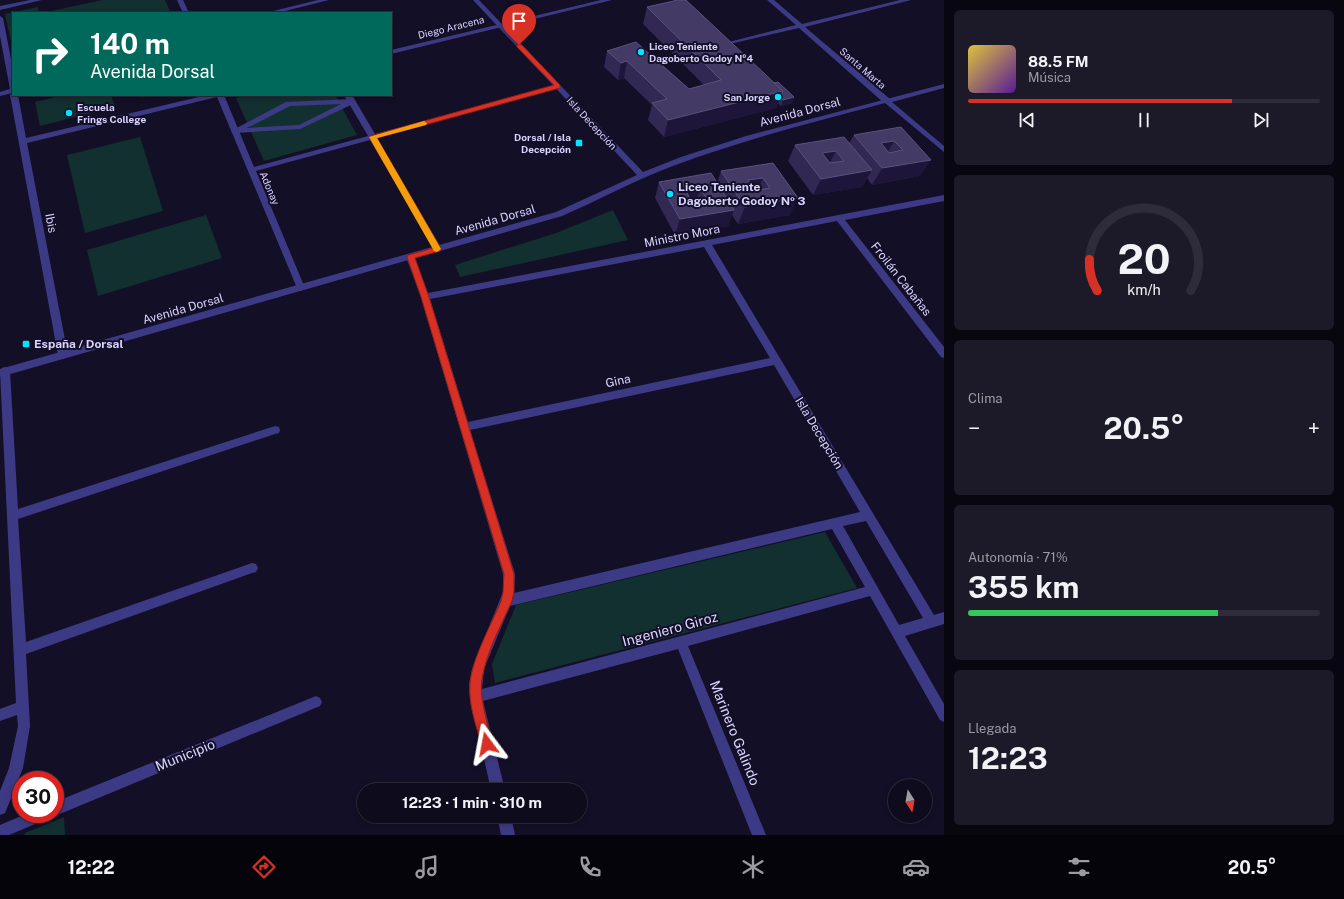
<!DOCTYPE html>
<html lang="es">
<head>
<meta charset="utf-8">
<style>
  body { margin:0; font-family:"Public Sans",sans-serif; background:#1c1929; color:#f1f3f6; height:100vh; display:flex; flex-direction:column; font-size:15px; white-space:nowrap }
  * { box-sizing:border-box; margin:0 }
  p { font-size:13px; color:#9b9ba3 }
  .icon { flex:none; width:22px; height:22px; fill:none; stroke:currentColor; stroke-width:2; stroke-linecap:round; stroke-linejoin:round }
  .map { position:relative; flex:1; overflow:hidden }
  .drawer { display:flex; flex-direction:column; gap:10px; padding:10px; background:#08060f; width:400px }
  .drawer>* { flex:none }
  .hud { position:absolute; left:12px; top:12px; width:380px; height:84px; border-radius:0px; box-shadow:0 2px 6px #0003,0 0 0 1px #2e2b3b; background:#00695c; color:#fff; overflow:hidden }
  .needle { width:26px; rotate:169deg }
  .buttons { position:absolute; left:888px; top:779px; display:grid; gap:8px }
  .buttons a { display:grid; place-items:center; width:44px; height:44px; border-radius:50%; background:#0e0b1c; box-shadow:0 2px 6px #0003,0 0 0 1px #2e2b3b; font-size:20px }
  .speed { position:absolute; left:12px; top:771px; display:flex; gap:8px; font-size:20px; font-weight:700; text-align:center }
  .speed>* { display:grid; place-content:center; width:52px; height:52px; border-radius:50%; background:#0e0b1c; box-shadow:0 2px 6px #0003,0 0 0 1px #2e2b3b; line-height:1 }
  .speed .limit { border:6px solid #d22; background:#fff; color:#111 }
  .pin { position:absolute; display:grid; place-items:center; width:34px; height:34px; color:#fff; margin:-41px -17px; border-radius:50% 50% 50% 0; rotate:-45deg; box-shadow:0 0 4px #0007 }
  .pin .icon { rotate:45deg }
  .me { position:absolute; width:44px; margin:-22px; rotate:347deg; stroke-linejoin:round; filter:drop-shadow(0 0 3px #0008) }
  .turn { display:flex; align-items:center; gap:14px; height:84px; padding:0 12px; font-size:18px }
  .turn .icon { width:52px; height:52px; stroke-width:2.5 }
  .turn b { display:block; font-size:28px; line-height:34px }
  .big { font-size:30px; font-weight:700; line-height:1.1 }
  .drawer .card { flex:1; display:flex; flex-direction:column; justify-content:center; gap:6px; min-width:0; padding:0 14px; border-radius:6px; background:#1c1929 }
  .drawer .dial { align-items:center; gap:0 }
  .dial svg { height:104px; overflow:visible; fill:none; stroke:#2e2b3b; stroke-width:7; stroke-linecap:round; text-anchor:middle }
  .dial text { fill:#f1f3f6; stroke:none }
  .song { display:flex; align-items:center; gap:12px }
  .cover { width:48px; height:48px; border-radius:6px; background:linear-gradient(135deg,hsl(50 70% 55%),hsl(270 70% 35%)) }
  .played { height:4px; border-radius:2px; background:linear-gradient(90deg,#d93025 75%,#2e2b3b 75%) }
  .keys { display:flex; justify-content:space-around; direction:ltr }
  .heat { display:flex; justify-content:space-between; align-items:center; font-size:22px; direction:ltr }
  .charge { height:6px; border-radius:3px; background:linear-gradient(90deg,#34c759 71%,#2e2b3b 0) }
  .trip { position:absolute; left:357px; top:783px; width:230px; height:40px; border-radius:20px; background:#0e0b1c; box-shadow:0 2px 6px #0003,0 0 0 1px #2e2b3b; font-weight:700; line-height:40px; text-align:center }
  .tabs { display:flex; height:64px; justify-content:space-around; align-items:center; background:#06040b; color:#9b9ba3 }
  .tabs .icon { width:28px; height:28px }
  .tabs .current { color:#d93025 }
  .tabs b { font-size:18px; color:#f1f3f6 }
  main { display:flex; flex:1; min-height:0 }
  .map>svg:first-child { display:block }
  .green { fill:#12302f }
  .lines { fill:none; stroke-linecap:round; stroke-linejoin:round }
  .pedestrian { fill:#3d3a85; fill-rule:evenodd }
  .minor { fill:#3d3a85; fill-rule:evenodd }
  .tertiary { fill:#3d3a85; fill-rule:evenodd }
  .wall { fill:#312854 }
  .shaded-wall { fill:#1d163a }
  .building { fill:#433a66; stroke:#5a527e; fill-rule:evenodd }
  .route { fill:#d93025; stroke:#8d1f18 }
  .slow { fill:#f59e0b }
  .poi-dot { fill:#00e5ff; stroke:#130f26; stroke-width:1.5 }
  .labels { text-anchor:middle; stroke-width:4; stroke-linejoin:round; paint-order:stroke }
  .far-street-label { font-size:10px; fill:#d9d4ff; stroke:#130f26 }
  .far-poi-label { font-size:10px; font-weight:bold; fill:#d9d4ff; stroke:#130f26; text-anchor:start }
  .street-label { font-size:12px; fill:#d9d4ff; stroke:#130f26 }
  .poi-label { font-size:12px; font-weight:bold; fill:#d9d4ff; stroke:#130f26; text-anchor:start }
  .near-street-label { font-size:14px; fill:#d9d4ff; stroke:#130f26 }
</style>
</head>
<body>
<main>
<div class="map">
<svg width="944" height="835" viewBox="0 0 944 835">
  <rect width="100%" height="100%" fill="#130f26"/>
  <g class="green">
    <polygon points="102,0 165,0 171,13 42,13"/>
    <polygon points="38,7 39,13 13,13 13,51 5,14"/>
    <polygon points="64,95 111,95 115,107 40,126 35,102"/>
    <polygon points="249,95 335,95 357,135 264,161 236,98"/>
    <polygon points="140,137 163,211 85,233 67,155"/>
    <polygon points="613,210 628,240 460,277 455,265 556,233"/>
    <polygon points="206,215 222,258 98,296 87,250"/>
    <polygon points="825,532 857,588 495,683 492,664 516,605"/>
    <polygon points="64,817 65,835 24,835 25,833"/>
  </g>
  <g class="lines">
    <path class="pedestrian" d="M352 99 356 101 355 103 300 129 235 133 231 131 286 102ZM341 104 299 125 247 128 290 106Z"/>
    <g class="minor">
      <polygon points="30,0 42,0 0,10 0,6"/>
      <polygon points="177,0 183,0 189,13 183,13"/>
      <polygon points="318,0 329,0 277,13 265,13"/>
      <polygon points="601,0 612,0 391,54 391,50"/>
      <polygon points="767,0 774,0 802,24 900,0 911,0 805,27 890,99 890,103 884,103 799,28 717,47 717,45 796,25"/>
      <polygon points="0,16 3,18 13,69 13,95 18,95 26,138 207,95 224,95 254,167 368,136 344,95 352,95 375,134 556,85 562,86 377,138 442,249 438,252 435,251 370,140 256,171 305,288 301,291 297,288 217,97 27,143 68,355 66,358 60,358 58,355 10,95 12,93 0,96 0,92 10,89 0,36"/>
      <path d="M944 195V201L845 220 944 347V358L941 357 837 221 712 245 934 615 944 612V624L905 636 944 704V722L940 720 870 596 688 646 766 835H752L678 649 483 701 505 790H491L470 697 469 684 472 669 503 592V574L421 297 406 257 407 255H413L414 257 428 293ZM704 247 770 358 468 422 430 299ZM774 365 860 512 514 593 515 574 470 430ZM866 521 923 618 899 625 843 526ZM832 529 865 587 482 689 484 669 510 606Z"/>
      <polygon points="5,367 8,368 10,371 18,509 275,426 279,427 280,430 279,433 275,434 18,519 26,642 252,563 256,564 258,568 256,572 252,573 26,654 30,726 23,768 5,813 0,815 0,791 9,768 18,726 17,715 0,721 0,709 16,703 0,371 2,368"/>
      <polygon points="316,696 320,698 322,702 320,706 55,816 51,814 55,814 55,802"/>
      <polygon points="26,814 49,814 47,819 9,835 0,835 0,825"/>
      <polygon points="497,816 511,816 515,835 501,835"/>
    </g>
    <path class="tertiary" d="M473 0H479L643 172 681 157 746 136 944 84V88L892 102 944 146V152L885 103C814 122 742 140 673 166 635 180 599 200 562 216L0 377V369L556 212 637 175Z"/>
  </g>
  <g class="wall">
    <polygon points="647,7 774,83 794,97 792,103 781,106 778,103 776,108 664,137 648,120 652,105 624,78 618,80 604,67 607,51 689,89 704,85 643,24"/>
    <polygon points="901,127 920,176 872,185 867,178 862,187 813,195 788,161 795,145 849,143 854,135"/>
    <polygon points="773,163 790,215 738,224 732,215 728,226 675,235 655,198 659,182 717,183 721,171"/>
  </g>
  <g class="shaded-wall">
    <polygon points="627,61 624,78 618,80 621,63"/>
    <polygon points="783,91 776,108 664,137 668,120"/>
    <polygon points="141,95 153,95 142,98"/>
    <polygon points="794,97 792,103 781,106 783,100"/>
    <polygon points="894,141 884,158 881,143"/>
    <polygon points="836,151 827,168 814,170 822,153"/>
    <polygon points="931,160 920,176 872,185 882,168"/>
    <polygon points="872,170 862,187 813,195 821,179"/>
    <polygon points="763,178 756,194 748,180"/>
    <polygon points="700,189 695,205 680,208 686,191"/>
    <polygon points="798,198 790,215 738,224 745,207"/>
    <polygon points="734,210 728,226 675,235 680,219"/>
  </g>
  <g class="building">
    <polygon points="678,0 686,0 783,91 668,120 652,103 667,99 627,61 621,63 607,51 636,42 689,89 721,80 647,7"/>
    <polygon points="778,82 794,97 783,100 780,97 783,91 774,83"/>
    <path d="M901 127 931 160 882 168 854 135ZM894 141 903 150 889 153 881 143Z"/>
    <path d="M844 137 872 170 821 179 795 145ZM836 151 844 161 830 163 822 153Z"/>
    <path d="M773 163 798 198 745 207 721 171ZM763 178 770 188 755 191 748 180Z"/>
    <path d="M711 173 734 210 680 219 659 182ZM700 189 707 199 692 202 686 191Z"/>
  </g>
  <path class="route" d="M517 44H521L560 85V88L377 138 441 249 440 251 415 258 429 297 514 574V592L512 601C500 628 477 669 482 698 484 713 489 729 492 744L491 748 487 750 482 748 481 744C476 725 468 703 470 684 471 661 492 623 501 601L503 592 504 574 421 297 407 257 408 255 433 248 369 137 370 136 554 85 517 47Z"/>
  <polygon class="slow" points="424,121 427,123 426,125 377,138 441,249 437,252 434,251 369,137"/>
  <g class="poi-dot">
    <circle cx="641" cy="52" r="4"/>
    <circle cx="778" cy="97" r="4"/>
    <circle cx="69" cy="113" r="4"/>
    <rect x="575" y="139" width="8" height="8" rx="2"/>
    <circle cx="670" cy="194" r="4"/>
    <rect x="22" y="340" width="8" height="8" rx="2"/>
  </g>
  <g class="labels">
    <g class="far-street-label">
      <text transform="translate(451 27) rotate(-14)" y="4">Diego Aracena</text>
      <text transform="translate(863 68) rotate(41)" y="4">Santa Marta</text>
      <text transform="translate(592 123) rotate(47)" y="4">Isla Decepción</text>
      <text transform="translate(270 188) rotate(67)" y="4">Adonay</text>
    </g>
    <g class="far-poi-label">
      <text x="649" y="50">Liceo Teniente<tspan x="649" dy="12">Dagoberto Godoy Nº4</tspan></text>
      <text x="770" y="101" text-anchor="end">San Jorge</text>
      <text x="77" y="111">Escuela<tspan x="77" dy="12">Frings College</tspan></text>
      <text x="571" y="141" text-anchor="end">Dorsal / Isla<tspan x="571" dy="12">Decepción</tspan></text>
    </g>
    <g class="street-label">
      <text transform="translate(800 112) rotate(-15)" y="4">Avenida Dorsal</text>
      <text transform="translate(495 220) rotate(-16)" y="4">Avenida Dorsal</text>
      <text transform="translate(51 223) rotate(79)" y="4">Ibis</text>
      <text transform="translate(682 236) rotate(-11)" y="4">Ministro Mora</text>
      <text transform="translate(901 279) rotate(52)" y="4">Froilán Cabañas</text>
      <text transform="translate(183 309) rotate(-16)" y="4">Avenida Dorsal</text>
      <text transform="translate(618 381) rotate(-12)" y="4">Gina</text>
      <text transform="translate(819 433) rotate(59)" y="4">Isla Decepción</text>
    </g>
    <g class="poi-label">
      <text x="678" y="191">Liceo Teniente<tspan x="678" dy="14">Dagoberto Godoy Nº 3</tspan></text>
      <text x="34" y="348">España / Dorsal</text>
    </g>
    <g class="near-street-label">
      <text transform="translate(670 629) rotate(-15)" y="5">Ingeniero Giroz</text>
      <text transform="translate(735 733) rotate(68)" y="5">Marinero Galindo</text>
      <text transform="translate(185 755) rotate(-22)" y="5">Municipio</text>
    </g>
  </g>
</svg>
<div class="buttons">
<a><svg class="needle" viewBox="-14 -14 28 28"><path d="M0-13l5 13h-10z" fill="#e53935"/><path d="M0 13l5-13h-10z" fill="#9b9ba3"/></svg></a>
</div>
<div class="speed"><div class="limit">30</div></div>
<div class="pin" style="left:519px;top:45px;background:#d93025"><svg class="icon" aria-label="arrive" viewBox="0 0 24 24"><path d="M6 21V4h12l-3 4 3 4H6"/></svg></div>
<svg class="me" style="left:487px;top:744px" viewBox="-20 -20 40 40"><path d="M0-17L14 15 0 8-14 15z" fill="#d93025" stroke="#fff" stroke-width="4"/></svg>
<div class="trip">12:23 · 1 min · 310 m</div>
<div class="hud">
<div class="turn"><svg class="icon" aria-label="right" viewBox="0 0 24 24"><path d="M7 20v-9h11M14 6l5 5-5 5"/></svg><div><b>140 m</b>Avenida Dorsal</div></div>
</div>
</div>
<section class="drawer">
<div class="card">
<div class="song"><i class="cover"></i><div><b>88.5 FM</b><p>Música</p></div></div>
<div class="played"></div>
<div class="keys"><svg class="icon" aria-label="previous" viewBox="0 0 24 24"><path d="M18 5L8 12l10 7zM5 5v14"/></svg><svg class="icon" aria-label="pause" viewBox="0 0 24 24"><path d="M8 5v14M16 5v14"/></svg><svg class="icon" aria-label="next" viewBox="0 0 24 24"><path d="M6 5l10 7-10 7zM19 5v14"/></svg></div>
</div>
<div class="card dial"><svg viewBox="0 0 100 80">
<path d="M14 69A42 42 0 1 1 86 69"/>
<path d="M14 69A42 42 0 0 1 8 45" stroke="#d93025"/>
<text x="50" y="56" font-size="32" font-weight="700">20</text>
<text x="50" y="72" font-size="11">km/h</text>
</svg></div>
<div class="card"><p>Clima</p>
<div class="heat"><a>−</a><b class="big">20.5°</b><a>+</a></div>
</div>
<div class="card"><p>Autonomía · 71%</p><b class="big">355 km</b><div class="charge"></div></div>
<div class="card"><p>Llegada</p><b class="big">12:23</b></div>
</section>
</main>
<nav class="tabs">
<b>12:22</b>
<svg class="icon current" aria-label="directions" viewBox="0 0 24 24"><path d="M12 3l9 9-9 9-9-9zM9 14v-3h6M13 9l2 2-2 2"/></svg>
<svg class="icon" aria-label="music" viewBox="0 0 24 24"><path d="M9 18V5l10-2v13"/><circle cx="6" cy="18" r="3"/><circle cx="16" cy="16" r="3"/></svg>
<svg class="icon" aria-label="phone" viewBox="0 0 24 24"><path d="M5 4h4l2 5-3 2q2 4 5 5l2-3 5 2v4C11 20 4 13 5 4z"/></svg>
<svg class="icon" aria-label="climate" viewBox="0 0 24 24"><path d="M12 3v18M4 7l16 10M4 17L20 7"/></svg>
<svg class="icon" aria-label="car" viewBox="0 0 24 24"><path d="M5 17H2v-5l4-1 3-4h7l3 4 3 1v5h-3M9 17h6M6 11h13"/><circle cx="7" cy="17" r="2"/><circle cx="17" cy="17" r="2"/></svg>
<svg class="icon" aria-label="filters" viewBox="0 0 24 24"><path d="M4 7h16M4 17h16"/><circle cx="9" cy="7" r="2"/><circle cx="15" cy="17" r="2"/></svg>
<b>20.5°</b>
</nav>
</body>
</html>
